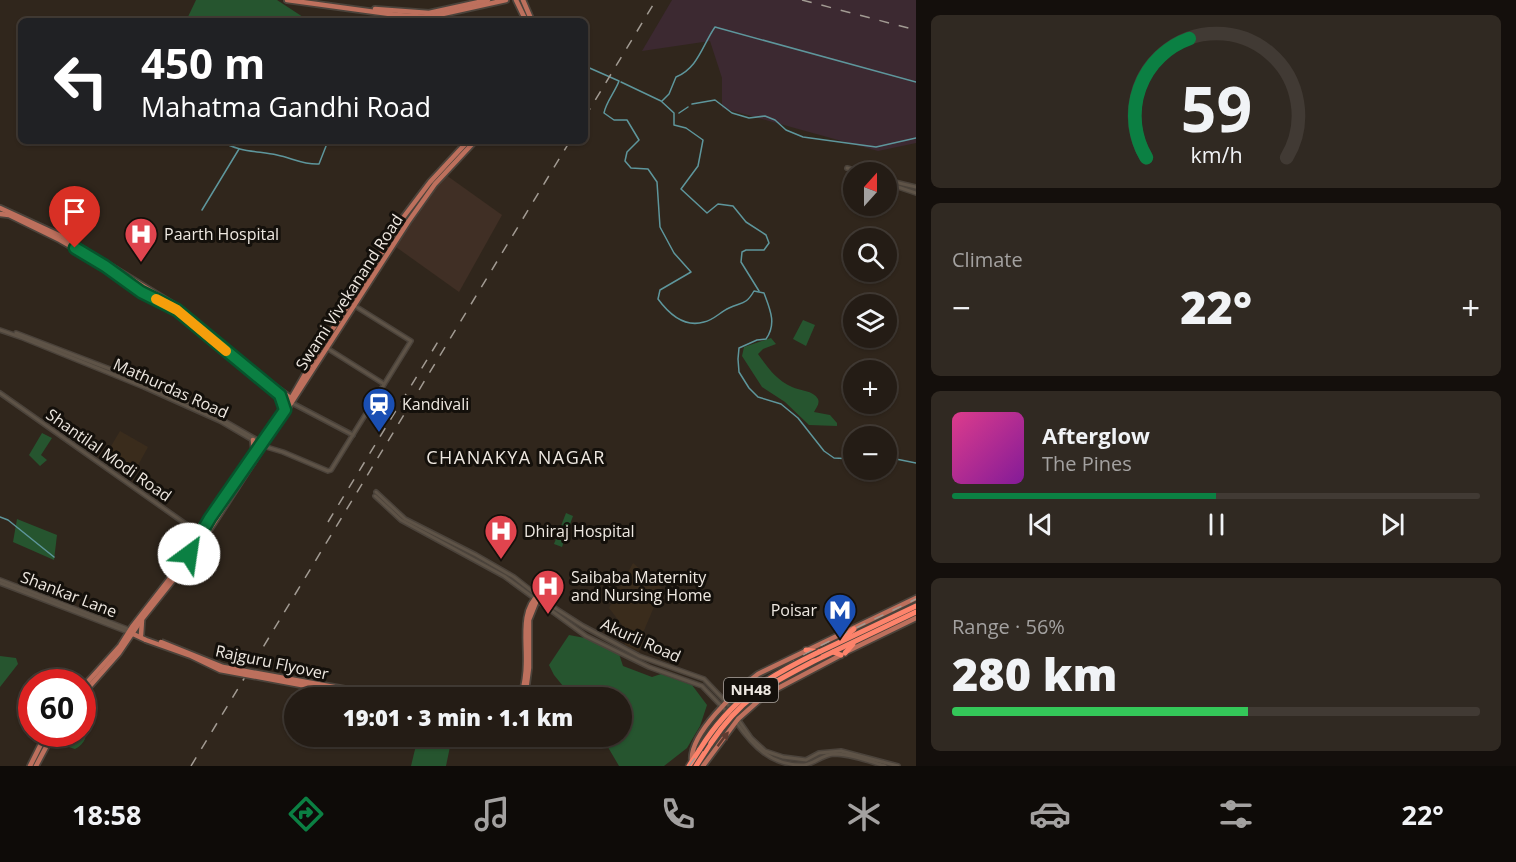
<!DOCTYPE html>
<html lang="en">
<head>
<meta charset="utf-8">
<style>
  body { margin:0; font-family:"Open Sans",sans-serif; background:#302922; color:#f1f3f6; height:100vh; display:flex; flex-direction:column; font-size:22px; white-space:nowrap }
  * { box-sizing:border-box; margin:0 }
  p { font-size:20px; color:#a3a1a0 }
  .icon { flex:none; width:33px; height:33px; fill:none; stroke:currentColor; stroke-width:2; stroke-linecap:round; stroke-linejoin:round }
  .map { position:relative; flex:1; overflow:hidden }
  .drawer { display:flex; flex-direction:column; gap:15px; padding:15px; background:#140f0c; width:600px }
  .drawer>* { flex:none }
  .banner { position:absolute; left:18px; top:18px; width:570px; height:126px; border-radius:9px; box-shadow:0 2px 4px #0004,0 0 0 2px #413a34; background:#202124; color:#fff; overflow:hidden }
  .needle { width:39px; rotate:21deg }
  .buttons { position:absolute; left:843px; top:162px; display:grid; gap:12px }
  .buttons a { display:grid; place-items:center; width:54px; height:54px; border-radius:50%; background:#241c15; box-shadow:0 2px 4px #0004,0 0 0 2px #413a34; font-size:30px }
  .speed { position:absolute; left:18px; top:669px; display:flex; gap:12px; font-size:30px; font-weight:700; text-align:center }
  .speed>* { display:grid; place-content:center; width:78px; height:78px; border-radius:50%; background:#241c15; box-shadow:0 2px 4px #0004,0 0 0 2px #413a34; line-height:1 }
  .speed .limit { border:9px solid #d22; background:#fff; color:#111 }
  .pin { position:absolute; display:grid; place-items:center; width:51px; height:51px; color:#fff; margin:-62px -26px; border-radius:50% 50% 50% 0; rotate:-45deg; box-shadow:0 0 6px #0007 }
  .pin .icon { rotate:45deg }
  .me { position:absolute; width:66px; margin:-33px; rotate:31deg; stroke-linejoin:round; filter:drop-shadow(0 0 4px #0008) }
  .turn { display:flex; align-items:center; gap:21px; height:126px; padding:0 24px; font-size:27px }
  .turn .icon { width:78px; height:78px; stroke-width:2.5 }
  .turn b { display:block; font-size:42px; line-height:51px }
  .big { font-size:45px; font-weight:800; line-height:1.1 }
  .drawer .widget { flex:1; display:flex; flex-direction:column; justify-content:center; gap:9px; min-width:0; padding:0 21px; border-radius:9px; background:#302922 }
  .drawer .dial { align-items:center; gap:0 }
  .dial svg { height:156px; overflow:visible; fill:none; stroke:#413a34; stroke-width:7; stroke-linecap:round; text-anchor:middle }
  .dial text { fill:#f1f3f6; stroke:none }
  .song { display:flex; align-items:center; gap:18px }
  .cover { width:72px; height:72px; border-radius:9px; background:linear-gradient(135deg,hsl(330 70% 55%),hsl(290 70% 35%)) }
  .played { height:6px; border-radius:3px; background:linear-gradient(90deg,#0b8043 50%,#413a34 50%) }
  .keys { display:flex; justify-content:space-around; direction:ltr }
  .heat { display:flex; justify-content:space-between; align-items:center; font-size:33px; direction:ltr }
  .charge { height:9px; border-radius:4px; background:linear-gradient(90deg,#34c759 56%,#413a34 0) }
  .trip { position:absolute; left:284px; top:687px; width:348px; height:60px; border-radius:30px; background:#241c15; box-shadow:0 2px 4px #0004,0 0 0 2px #413a34; font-weight:800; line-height:60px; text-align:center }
  .dock { display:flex; height:96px; justify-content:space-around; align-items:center; background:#0e0b08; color:#a3a1a0 }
  .dock .icon { width:42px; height:42px }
  .dock .active { color:#0b8043 }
  .dock b { font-size:27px; color:#f1f3f6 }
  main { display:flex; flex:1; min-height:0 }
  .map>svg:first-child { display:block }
  .built { fill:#3a2c1c }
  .industrial { fill:#3c2931 }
  .medical { fill:#402f25 }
  .green { fill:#26552f }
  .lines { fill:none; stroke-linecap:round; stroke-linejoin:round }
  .stream { stroke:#5e969c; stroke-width:1.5 }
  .minor-casing { stroke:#4b433b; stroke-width:6 }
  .major-casing { stroke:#4b433b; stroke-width:8 }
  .highway-casing { stroke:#4b433b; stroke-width:8 }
  .minor { stroke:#5e5347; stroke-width:3 }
  .major { stroke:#bd705d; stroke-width:4.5 }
  .highway { stroke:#fd836b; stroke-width:5 }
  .rail { stroke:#a29b93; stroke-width:1.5; stroke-dasharray:10 10; stroke-linecap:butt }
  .major-bridge-casing { stroke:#4b433b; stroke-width:8; stroke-linecap:butt }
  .highway-bridge-casing { stroke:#4b433b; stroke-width:8; stroke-linecap:butt }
  .major-bridge { stroke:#bd705d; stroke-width:4.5 }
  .highway-bridge { stroke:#fd836b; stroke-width:5 }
  .oneway { fill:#603b30 }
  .route-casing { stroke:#07532c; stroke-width:15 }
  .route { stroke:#0b8043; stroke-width:10 }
  .slow { stroke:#f59e0b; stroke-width:10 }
  .labels { text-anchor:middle; stroke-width:6; stroke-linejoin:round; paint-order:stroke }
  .shield { fill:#14100b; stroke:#ada7a1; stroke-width:1.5 }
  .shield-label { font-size:15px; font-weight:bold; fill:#eee8e1 }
  .poi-label { font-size:16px; fill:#eee8e1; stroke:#14100b; text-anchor:start }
  .street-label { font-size:16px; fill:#eee8e1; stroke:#14100b }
  .neighbourhood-label { font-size:18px; letter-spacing:1.5px; fill:#eee8e1; stroke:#14100b }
</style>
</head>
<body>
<main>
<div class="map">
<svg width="916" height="766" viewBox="0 0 916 766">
  <rect width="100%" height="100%" fill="#30261c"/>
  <g class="built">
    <polygon points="120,431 148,447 136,469 107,453"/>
    <polygon points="633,563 662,588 640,640 642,644 639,652 625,645 622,625 609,608"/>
  </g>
  <polygon class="industrial" points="672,0 916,0 916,143 878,151 722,108 722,78 710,41 642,51"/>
  <polygon class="medical" points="446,175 502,215 459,292 396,247 423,205"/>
  <g class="green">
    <polygon points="196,0 277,0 303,17 297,21 186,21"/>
    <polygon points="803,320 815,325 806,346 793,339"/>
    <path d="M771 338 776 344 763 349 758 354C768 368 776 380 792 387 800 391 813 390 818 399 820 404 816 408 814 412L830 415 837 423V426L809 425 785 402 762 387 742 356 744 347Z"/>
    <polygon points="42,433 52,438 41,455 47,460 40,466 29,455"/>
    <polygon points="566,513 573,516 562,547 554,544"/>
    <polygon points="17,519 57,535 54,560 13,542"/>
    <polygon points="569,635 585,638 619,654 623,666 652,677 661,674 692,685 707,705 700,726 687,748 664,766 619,766 602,737 621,736 621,698 572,697 554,675 549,665"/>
    <polygon points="0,656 16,658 18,664 0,687"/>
    <path d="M83 725C89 735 85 744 75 749L62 745 57 734H82Z"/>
    <polygon points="418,737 452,737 446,766 411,766"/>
  </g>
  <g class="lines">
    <g class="stream">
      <path d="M585 66 619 81C615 92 606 102 604 113L614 120H627L639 140 627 152 625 161 631 168 648 169 657 182 660 227 674 253 691 272 660 290 658 299C669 314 684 328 704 322 714 320 720 312 729 308 742 302 746 305 754 291L764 293C770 309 777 324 766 339L757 340 739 348 738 359 739 372 749 388 758 397 781 404 798 418 824 451 834 458 854 459"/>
      <polyline points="621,82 661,101 674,113 674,125 686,128 703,140 698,166 681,189 707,213 718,204 733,206 746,222 766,235 769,243 764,250 746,250 742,252 741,262 759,291"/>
      <path d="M662 101 669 94 676 77C698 68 702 46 715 27L916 82"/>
      <polyline points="692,104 715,100 732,113 749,118 765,116 775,120 786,130 803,137 876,147 916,138"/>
      <polyline points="679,113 688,107"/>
      <path d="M221 141C238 152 258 151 277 155 292 158 304 165 319 164L328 141"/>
      <polyline points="202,210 239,149"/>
      <polyline points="886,457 916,463"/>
      <polyline points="0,517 8,520 54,557"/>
    </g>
    <defs>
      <g id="minor">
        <polyline points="847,168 861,172"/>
        <polyline points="886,180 916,187"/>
        <polyline points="886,183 916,193"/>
        <polyline points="0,330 23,338 144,387 220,421 263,446 283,452 328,471 331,470 411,341 355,306"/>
        <polyline points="16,333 110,369 180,399 221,419 261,442"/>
        <polyline points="322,345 384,384"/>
        <polyline points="0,393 200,534"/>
        <polyline points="292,403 353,435"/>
        <polyline points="376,492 405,519 476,555 514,577 547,603 583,626 639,656 704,679 726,702 751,738 765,751 783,757 806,760 819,753 841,751 898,766"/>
        <polyline points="375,496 401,520 504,576 586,636 649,667 702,686 728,713"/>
        <polyline points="0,580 130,630"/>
        <polyline points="0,583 128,632"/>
        <path d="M736 722C753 746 771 766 804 765 814 764 821 755 834 754 851 754 869 761 885 766"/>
      </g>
      <g id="major">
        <polyline points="287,0 397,15 429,17 506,0"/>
        <polyline points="516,0 526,21"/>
        <polyline points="523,0 532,21"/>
        <polyline points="375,9 429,13 488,0"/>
        <polyline points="0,208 63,237 179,308 253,371 292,399"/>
        <polyline points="0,214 9,215 60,240 105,266 142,292 178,311"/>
        <polyline points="256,376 290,401"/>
        <polyline points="253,440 254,452"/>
        <polyline points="131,633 146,640"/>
        <polyline points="141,635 142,620"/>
        <polyline points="848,651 916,618"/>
        <polyline points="82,688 120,646 132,627 189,554 210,518 285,409 322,345 364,282 402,219 430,182 468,141"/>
        <polyline points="356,691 385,698"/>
        <polyline points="82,695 119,653 142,619 193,555 408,222 435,184 475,141"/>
        <polyline points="355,695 368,698"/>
        <path d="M521 698C524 686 526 675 526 664 527 642 520 609 539 595L529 620V668L525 698"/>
        <polyline points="479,736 517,745 518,736"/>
        <polyline points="498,736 517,741"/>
        <path d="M692 761C689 734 737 690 758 674L916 598"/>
        <polyline points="30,766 46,734"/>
        <polyline points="36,766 53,734"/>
        <polyline points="703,766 738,719 765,695 841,655"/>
      </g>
      <g id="highway">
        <polyline points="843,638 854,629"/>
        <polyline points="806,650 819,652 916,606"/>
        <polyline points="833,652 841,655"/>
        <polyline points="845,653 853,644"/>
        <polyline points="814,661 916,612"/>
        <polyline points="689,766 700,749"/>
        <polyline points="696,766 711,743"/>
      </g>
    </defs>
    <use href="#minor" class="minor-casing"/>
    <use href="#major" class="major-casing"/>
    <use href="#highway" class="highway-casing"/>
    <use href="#minor" class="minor"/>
    <use href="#major" class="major"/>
    <use href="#highway" class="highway"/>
    <g class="rail">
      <polyline points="802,0 916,30"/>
      <polyline points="585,117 656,0"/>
      <polyline points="328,522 439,340"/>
      <polyline points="191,766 570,141"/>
      <path d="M689 766C721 723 761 678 809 652 843 633 880 617 916 599"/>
    </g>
    <defs>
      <g id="major-bridge">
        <polyline points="146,640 191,656 220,670 355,695"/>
        <polyline points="161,642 223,667 356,691"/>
      </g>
      <g id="highway-bridge">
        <path d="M711 743C742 697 766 686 814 661"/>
        <path d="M700 749C732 698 767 677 819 652"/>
      </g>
    </defs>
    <use href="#major-bridge" class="major-bridge-casing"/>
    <use href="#highway-bridge" class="highway-bridge-casing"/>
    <use href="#major-bridge" class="major-bridge"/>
    <use href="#highway-bridge" class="highway-bridge"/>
  </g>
  <defs><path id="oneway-solid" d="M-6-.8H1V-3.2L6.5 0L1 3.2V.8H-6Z" transform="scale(1.5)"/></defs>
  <use class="oneway" href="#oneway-solid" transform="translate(723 739) rotate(-53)"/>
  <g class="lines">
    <defs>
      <polyline id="route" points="75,248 105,266 141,292 177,310 280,395 285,410 210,518 189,554"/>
    </defs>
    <use href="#route" class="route-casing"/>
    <use href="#route" class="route"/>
    <polyline class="slow" points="156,299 177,310 226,351"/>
  </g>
  <defs>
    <symbol id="hospital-pin" viewBox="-11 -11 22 30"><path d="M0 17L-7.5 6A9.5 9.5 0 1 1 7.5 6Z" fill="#e0444e" stroke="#14100b"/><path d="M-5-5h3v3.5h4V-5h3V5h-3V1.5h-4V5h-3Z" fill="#fff"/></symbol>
    <symbol id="station-pin" viewBox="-11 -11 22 30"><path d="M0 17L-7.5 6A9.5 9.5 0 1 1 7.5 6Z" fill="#1a4fb4" stroke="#14100b"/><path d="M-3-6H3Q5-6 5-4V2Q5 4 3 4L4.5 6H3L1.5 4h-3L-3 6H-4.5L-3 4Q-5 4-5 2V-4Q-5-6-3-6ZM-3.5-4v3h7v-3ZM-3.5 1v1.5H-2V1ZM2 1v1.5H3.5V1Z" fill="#fff"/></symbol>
    <symbol id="metro-pin" viewBox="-11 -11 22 30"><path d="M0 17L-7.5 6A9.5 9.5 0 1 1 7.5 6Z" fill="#1a4fb4" stroke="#14100b"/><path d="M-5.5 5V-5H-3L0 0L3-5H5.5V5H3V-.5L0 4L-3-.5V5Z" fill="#fff"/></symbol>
  </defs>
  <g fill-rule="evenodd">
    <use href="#hospital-pin" x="122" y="215" width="38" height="52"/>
    <use href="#station-pin" x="360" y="385" width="38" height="52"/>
    <use href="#hospital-pin" x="482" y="512" width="38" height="52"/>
    <use href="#hospital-pin" x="529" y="567" width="38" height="52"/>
    <use href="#metro-pin" x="821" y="591" width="38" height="52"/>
  </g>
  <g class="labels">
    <rect class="shield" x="724" y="678" width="54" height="24" rx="4.5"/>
    <g class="shield-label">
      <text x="751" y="695">NH48</text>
    </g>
    <g class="poi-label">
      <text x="164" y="240">Paarth Hospital</text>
      <text x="402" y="410">Kandivali</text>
      <text x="524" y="537">Dhiraj Hospital</text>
      <text x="571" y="583">Saibaba Maternity<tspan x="571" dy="18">and Nursing Home</tspan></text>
      <text x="817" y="616" text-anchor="end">Poisar</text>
    </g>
    <g class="street-label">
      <text transform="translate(349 292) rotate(-57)" y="6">Swami Vivekanand Road</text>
      <text transform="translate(171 388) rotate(24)" y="6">Mathurdas Road</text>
      <text transform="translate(109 455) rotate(35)" y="6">Shantilal Modi Road</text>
      <text transform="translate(69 594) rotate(21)" y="6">Shankar Lane</text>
      <text transform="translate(641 640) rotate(24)" y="6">Akurli Road</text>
      <text transform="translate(272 662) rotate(12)" y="6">Rajguru Flyover</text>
    </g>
    <g class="neighbourhood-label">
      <text x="516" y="464">CHANAKYA NAGAR</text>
    </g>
  </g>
</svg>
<div class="buttons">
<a><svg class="needle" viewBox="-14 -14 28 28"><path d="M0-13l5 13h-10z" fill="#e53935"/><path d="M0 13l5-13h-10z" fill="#a3a1a0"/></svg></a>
<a><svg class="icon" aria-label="search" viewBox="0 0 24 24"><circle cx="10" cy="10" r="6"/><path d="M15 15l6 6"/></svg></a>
<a><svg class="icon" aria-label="layers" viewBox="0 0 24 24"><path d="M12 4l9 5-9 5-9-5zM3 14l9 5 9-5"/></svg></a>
<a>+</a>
<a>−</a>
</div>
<div class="speed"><div class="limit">60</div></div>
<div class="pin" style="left:75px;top:248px;background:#d93025"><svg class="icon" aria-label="arrive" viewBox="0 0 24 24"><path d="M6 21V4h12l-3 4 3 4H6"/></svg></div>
<svg class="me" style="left:189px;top:554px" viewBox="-20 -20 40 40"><circle r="19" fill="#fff"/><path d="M0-13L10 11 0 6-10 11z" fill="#0b8043"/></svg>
<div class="trip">19:01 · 3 min · 1.1 km</div>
<div class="banner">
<div class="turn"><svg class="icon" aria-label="left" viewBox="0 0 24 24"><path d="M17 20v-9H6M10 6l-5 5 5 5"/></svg><div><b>450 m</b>Mahatma Gandhi Road</div></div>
</div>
</div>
<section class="drawer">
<div class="widget dial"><svg viewBox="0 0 100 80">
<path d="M14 69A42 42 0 1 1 86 69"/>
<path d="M14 69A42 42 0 0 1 36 8" stroke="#0b8043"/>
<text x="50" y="56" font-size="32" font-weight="700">59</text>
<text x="50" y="72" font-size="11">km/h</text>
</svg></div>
<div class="widget"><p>Climate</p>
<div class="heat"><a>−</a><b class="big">22°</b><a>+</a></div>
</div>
<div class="widget">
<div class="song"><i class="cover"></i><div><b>Afterglow</b><p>The Pines</p></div></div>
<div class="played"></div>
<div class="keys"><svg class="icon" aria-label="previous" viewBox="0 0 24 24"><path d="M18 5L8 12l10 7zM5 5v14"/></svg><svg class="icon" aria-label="pause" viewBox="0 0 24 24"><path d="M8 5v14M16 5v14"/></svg><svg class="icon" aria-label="next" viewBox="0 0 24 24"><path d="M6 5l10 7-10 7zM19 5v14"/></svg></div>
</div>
<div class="widget"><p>Range · 56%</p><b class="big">280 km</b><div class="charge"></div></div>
</section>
</main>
<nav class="dock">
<b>18:58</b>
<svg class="icon active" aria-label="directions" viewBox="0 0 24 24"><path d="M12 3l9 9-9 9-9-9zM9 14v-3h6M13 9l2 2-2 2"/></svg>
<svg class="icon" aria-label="music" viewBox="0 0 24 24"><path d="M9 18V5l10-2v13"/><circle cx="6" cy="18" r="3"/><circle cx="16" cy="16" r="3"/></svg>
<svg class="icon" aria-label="phone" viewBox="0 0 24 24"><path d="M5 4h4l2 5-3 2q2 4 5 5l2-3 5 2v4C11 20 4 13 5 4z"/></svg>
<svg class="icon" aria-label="climate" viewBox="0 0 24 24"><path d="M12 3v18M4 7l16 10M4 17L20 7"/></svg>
<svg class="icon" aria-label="car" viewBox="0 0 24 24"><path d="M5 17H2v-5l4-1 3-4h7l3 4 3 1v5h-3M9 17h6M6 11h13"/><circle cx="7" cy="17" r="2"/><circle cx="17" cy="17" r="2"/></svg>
<svg class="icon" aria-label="filters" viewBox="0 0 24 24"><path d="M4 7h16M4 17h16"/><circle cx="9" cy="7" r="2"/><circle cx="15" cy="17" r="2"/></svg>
<b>22°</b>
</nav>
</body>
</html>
